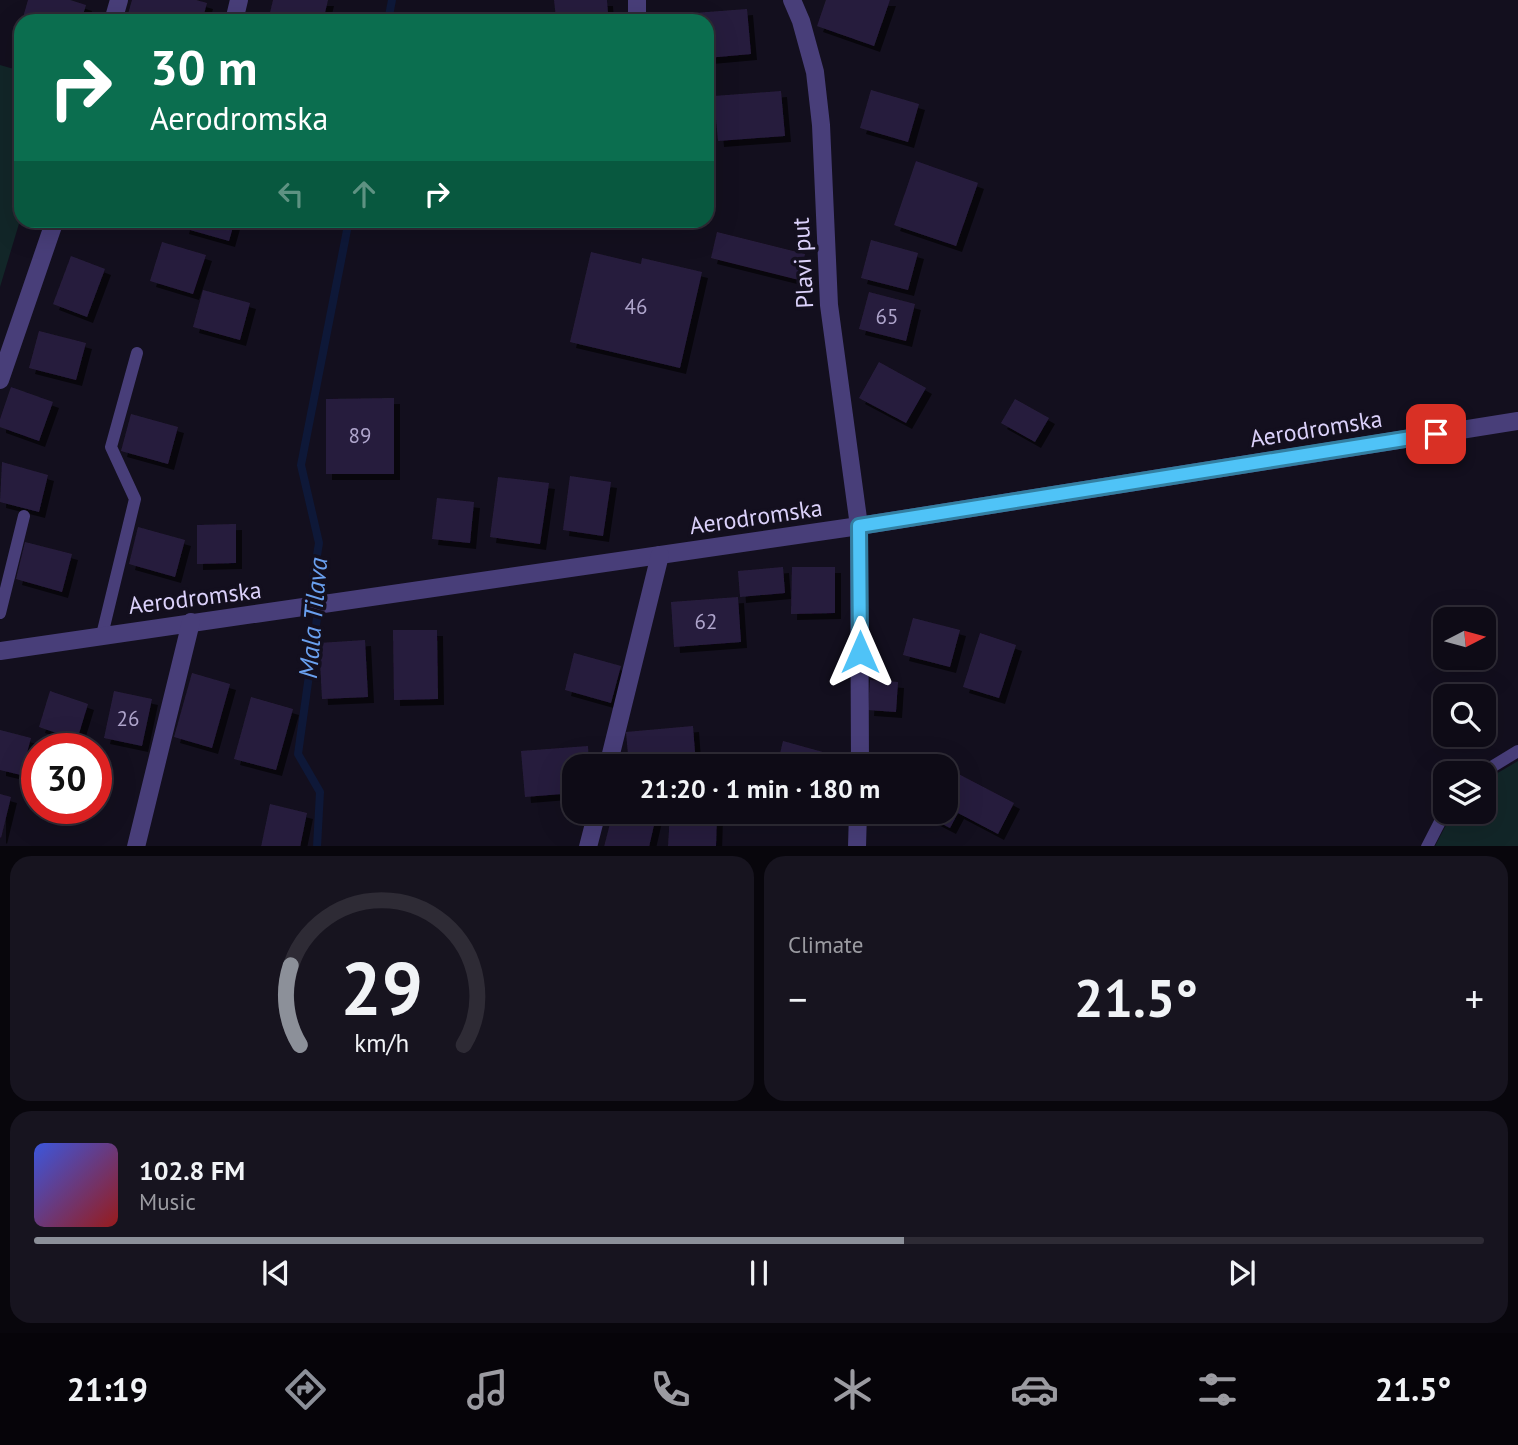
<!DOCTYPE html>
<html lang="en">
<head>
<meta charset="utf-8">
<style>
  body { margin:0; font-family:"PT Sans",sans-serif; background:#17141f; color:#f1f3f6; height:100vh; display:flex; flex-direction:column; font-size:26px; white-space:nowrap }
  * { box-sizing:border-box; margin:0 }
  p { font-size:23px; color:#9b9ba1 }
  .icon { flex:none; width:38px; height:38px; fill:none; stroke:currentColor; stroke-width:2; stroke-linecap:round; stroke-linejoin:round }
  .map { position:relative; height:846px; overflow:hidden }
  .sheet { display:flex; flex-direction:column; gap:10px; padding:10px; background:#08060c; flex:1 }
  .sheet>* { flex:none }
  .guide { position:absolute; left:14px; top:14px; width:700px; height:214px; border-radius:21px; box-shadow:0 7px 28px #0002,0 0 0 2px #2e2b35; background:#0b6e4f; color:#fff; overflow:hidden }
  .needle { width:46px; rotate:84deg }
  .fabs { position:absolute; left:1433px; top:607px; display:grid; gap:14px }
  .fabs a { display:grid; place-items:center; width:63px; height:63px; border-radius:14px; background:#0e0b16; box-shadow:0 7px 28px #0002,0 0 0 2px #2e2b35; font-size:35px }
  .speed { position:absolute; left:21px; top:733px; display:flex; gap:14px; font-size:35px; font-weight:700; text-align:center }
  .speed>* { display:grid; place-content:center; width:91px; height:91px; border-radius:50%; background:#0e0b16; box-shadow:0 7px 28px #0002,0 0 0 2px #2e2b35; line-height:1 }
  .speed .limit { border:10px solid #d22; background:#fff; color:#111 }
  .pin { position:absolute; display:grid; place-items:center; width:60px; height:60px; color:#fff; margin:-30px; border-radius:14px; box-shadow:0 4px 10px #0006 }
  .me { position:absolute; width:77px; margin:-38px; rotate:0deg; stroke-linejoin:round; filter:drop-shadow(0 0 5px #0008) }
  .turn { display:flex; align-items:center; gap:24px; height:147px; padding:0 21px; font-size:32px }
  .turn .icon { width:91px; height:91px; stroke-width:2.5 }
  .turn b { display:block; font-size:49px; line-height:60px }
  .lanes { display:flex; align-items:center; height:66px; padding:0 21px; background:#0003; justify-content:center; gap:35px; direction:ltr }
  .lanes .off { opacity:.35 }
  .big { font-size:52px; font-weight:700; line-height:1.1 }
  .sheet .widget { flex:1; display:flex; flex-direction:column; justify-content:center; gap:10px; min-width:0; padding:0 24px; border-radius:21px; background:#17141f }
  .sheet .dial { align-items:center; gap:0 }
  .dial svg { height:182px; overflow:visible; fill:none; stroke:#2e2b35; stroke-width:7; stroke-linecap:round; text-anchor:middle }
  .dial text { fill:#f1f3f6; stroke:none }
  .song { display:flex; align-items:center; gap:21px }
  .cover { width:84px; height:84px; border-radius:10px; background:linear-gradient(135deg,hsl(230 70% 55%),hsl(0 70% 35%)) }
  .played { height:7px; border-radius:4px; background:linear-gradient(90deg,#8c9099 60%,#2e2b35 60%) }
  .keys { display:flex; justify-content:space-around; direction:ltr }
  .heat { display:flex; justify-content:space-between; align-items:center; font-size:38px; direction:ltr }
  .sheet .tiles { flex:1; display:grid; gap:10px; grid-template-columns:1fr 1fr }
  .widget:last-child { grid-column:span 2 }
  .trip { position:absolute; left:562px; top:754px; width:396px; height:70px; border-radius:21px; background:#0e0b16; box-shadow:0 7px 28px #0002,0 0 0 2px #2e2b35; font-weight:700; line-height:70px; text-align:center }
  .dock { display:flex; height:112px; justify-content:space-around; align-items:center; background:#060409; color:#9b9ba1 }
  .dock .icon { width:49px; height:49px }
  .dock .selected { color:#8c9099 }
  .dock b { font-size:32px; color:#f1f3f6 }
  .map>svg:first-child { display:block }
  .green { fill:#122628 }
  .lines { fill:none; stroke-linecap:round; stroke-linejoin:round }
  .stream { stroke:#0e1838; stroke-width:8 }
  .building { fill:#281d3d; filter:url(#shadow) }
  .lane { stroke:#483e79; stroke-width:12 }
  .street { stroke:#483e79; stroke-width:18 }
  .route-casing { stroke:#337fa1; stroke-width:18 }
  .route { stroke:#4fc3f7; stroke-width:12 }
  .labels { text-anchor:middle; stroke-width:7; stroke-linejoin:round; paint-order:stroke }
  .number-label { font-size:21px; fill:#aea4cb }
  .street-label { font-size:24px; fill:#dbd1fa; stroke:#130f1e }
  .water-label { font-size:26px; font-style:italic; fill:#6aa0ef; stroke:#130f1e }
</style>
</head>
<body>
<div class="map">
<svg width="1518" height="847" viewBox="0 0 1518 847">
  <defs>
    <filter id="shadow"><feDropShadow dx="6" dy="6" stdDeviation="0" flood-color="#0009"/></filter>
  </defs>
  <rect width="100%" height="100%" fill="#130f1e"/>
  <g class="green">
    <polygon points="0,65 21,71 21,217 0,287"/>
    <polygon points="1518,761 1518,846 1435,846 1453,812 1484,812 1484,781"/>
  </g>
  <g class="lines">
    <g class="stream">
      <polyline points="388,21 392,0"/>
      <polyline points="317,847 320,792 298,754 318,611 313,580 319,543 301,465 349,220"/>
    </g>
  </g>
  <g class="building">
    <polygon points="28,0 70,0 86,5 81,21 22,21"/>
    <polygon points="132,0 196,0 207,3 202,21 126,21"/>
    <polygon points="273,0 328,0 323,21 268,21"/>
    <polygon points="554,0 607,0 608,14 556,18"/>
    <polygon points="826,0 890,0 874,46 817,26"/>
    <polygon points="747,9 751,54 707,58 707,21 681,21 681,14"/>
    <polygon points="871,90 919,104 908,142 860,128"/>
    <polygon points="781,91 785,136 718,141 714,96"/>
    <polygon points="916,161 978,183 956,246 894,225"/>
    <polygon points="185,220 235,220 229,241 183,228"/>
    <polygon points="717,232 805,254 799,280 711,258"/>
    <polygon points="871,240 918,253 908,290 861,278"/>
    <polygon points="162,242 206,255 193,294 150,281"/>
    <polygon points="591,252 641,264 642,258 702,272 680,368 570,342"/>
    <polygon points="71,256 105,269 87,317 53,304"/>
    <polygon points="203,290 250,303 240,340 193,327"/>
    <polygon points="869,292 915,304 906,341 859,329"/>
    <polygon points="39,331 86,343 76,380 29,368"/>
    <polygon points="879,362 926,388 906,423 859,398"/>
    <polygon points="11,387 53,402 39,441 0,427 0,419"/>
    <polygon points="394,398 394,474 326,474 326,399"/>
    <polygon points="1015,399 1049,418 1035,442 1001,423"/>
    <polygon points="131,414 178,427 168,464 121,451"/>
    <polygon points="2,462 48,475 39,512 0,502"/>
    <polygon points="570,476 611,482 603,536 563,530"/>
    <polygon points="498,477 549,483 540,544 490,537"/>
    <polygon points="437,498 474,502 470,543 432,539"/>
    <polygon points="236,524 236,563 197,564 197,525"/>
    <polygon points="138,527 185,540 175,577 129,564"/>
    <polygon points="25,542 72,554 62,592 16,579"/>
    <polygon points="783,567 785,593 740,597 738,571"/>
    <polygon points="792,567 835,567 835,613 791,614"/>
    <polygon points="738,597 741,642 674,647 671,602"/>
    <polygon points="913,618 960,630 950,667 903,655"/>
    <polygon points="393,630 437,630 438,699 394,700"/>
    <polygon points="980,633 1016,645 999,698 963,687"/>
    <polygon points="365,640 368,697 322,699 319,643"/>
    <polygon points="574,653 621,666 611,703 565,690"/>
    <polygon points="192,673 230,684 212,748 174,737"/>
    <polygon points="870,680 898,682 896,712 868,710"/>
    <polygon points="50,691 88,704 77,740 39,727"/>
    <polygon points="114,691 152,699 142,746 104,738"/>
    <polygon points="251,697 293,709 276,770 234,759"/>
    <polygon points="693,726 696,766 629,766 626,732"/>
    <polygon points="0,730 31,738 21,775 0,770"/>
    <polygon points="783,741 830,754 826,766 777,766"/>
    <polygon points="588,746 589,766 574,766 574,793 525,797 521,751"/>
    <polygon points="945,767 1014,803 998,834 958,813 950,828 919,812 945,812"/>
    <polygon points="0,794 11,797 1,838 0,837"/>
    <polygon points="270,804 307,813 300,847 261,847"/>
    <polygon points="613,812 657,812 649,847 604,847"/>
    <polygon points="670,812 717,812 716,847 668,847"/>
  </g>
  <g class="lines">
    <g class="lane">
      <polyline points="0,613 24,516"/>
      <polyline points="102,635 135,499 111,447 137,353"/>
      <polyline points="1480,774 1518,751"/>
      <polyline points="1427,847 1446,810"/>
    </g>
    <g class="street">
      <polyline points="637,0 637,21"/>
      <polyline points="792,0 801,21 815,72 821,125 829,305 859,526 860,766"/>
      <polyline points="113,21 119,0"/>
      <polyline points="234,21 239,0"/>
      <polyline points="0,380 55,220"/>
      <polyline points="0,651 859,526 1518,421"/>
      <polyline points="608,766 660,555"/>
      <polyline points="136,847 191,622"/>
      <polyline points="588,847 597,812"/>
      <polyline points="857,847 858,812"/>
    </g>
  </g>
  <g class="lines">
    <defs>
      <polyline id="route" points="860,652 859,526 1436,434"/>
    </defs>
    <use href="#route" class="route-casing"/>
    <use href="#route" class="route"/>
  </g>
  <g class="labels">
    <g class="number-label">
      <text x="636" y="314">46</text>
      <text x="887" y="324">65</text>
      <text x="360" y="443">89</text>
      <text x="706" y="629">62</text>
      <text x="128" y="726">26</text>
    </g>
    <g class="street-label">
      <text transform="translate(803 263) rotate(-93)" y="8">Plavi put</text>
      <text transform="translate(1316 429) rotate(-9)" y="8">Aerodromska</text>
      <text transform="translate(756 517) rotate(-8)" y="8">Aerodromska</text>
      <text transform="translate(195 598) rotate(-7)" y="8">Aerodromska</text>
    </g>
    <g class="water-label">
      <text transform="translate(313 618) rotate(-85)" y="9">Mala Tilava</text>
    </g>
  </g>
</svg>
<div class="fabs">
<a><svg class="needle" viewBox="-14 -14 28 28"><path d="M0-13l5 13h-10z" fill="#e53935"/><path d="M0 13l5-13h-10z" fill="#9b9ba1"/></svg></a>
<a><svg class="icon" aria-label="search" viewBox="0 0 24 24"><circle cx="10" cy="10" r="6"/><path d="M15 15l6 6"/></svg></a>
<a><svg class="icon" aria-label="layers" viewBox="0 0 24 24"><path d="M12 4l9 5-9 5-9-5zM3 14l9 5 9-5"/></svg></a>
</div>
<div class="speed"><div class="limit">30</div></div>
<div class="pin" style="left:1436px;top:434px;background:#d93025"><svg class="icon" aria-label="arrive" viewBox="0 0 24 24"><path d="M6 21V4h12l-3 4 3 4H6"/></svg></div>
<svg class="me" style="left:860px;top:652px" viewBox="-20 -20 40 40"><path d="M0-17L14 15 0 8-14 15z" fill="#4fc3f7" stroke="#fff" stroke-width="4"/></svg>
<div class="trip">21:20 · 1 min · 180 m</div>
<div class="guide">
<div class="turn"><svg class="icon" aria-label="right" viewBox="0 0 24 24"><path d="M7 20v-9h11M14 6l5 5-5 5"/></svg><div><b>30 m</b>Aerodromska</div></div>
<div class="lanes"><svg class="icon off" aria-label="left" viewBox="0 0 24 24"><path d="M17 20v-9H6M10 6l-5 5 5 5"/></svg><svg class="icon off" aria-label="ahead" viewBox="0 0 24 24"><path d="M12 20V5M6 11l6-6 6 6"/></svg><svg class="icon" aria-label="right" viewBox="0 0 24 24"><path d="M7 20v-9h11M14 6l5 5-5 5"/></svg></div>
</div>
</div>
<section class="sheet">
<div class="tiles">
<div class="widget dial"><svg viewBox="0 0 100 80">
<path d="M14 69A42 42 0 1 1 86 69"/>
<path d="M14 69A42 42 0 0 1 10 34" stroke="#8c9099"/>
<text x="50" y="56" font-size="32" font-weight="700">29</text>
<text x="50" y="72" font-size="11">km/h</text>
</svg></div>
<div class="widget"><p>Climate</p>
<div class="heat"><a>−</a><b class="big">21.5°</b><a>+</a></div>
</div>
<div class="widget">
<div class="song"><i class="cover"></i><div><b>102.8 FM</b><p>Music</p></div></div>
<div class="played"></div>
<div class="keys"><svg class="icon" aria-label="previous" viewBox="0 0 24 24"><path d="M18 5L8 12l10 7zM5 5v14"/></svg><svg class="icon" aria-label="pause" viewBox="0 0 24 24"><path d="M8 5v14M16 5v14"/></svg><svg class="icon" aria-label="next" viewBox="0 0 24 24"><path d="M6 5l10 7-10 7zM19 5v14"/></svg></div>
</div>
</div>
</section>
<nav class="dock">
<b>21:19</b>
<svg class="icon selected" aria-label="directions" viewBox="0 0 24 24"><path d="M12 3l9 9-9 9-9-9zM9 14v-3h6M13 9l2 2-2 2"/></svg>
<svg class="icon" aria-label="music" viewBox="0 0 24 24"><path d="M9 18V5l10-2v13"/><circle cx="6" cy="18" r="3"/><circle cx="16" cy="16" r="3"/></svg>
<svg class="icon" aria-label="phone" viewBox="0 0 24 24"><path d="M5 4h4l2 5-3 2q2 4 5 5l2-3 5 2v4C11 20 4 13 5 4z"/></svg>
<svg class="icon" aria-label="climate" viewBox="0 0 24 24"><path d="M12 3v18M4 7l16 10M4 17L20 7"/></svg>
<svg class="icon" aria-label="car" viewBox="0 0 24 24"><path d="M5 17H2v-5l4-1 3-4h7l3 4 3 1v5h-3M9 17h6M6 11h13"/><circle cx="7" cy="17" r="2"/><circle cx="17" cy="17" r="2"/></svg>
<svg class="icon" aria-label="filters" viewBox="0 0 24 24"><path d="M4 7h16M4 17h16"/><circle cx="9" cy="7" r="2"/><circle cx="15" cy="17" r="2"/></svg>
<b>21.5°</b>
</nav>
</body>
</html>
